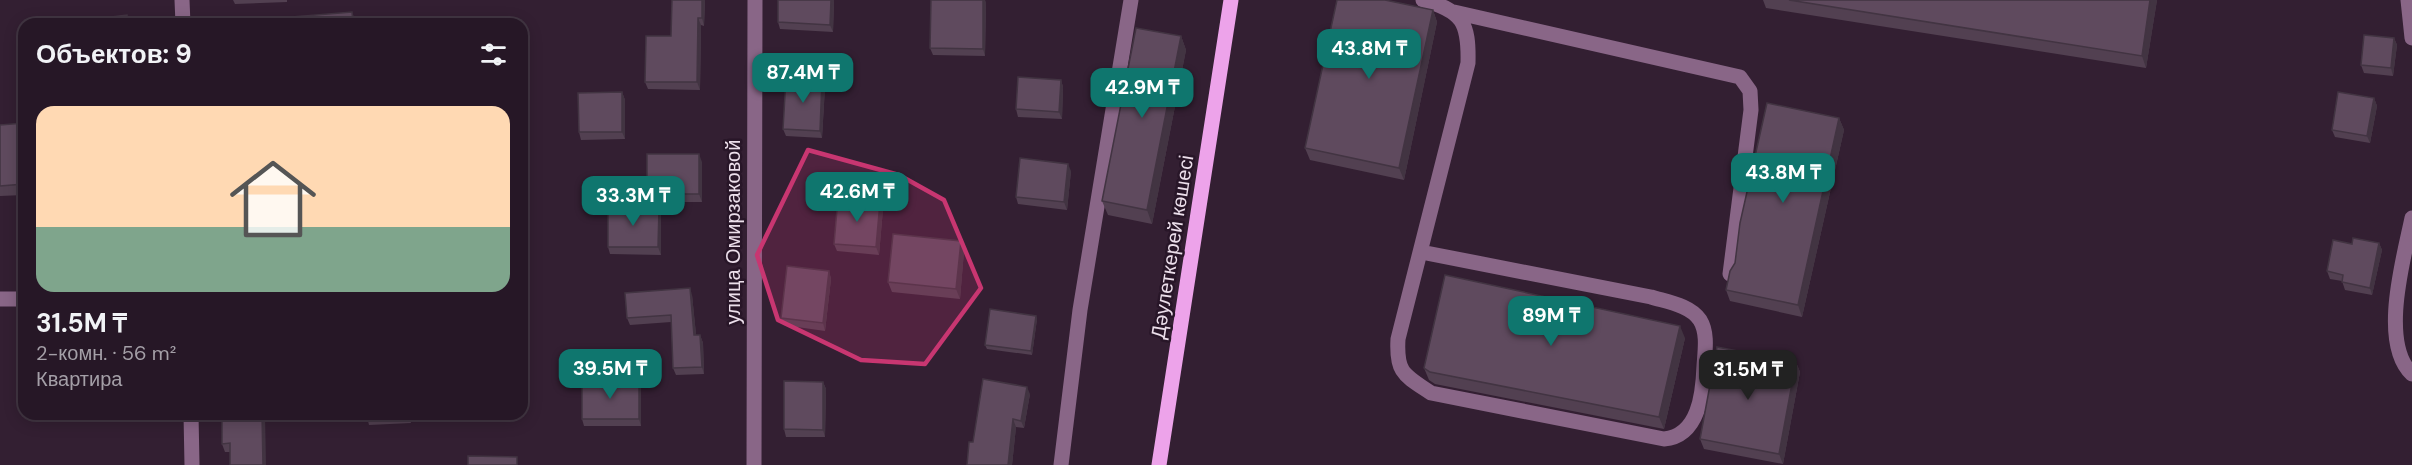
<!DOCTYPE html>
<html lang="ru">
<meta charset="utf-8">
<style>
:root{--surface:#261726;--page:#2e202e;--text:#f1f3f6;--muted:#a49fa7;--line:#423643;--accent:#0f766e}
body{margin:0;font-family:"DM Sans",sans-serif;background:var(--page);color:var(--text);height:100vh;display:flex;flex-direction:column;font-size:22px;white-space:nowrap}
*{box-sizing:border-box;margin:0}
p{font-size:20px;color:var(--muted)}
.icon{flex:none;width:33px;height:33px;fill:none;stroke:currentColor;stroke-width:2;stroke-linecap:round;stroke-linejoin:round}
.map{position:relative;flex:1;overflow:hidden}
.details{position:absolute;left:18px;top:18px;width:510px;height:402px;display:flex;flex-direction:column;background:var(--surface);border-radius:18px;box-shadow:0 3px 15px #0003,0 0 0 2px var(--line)}
.details>*{flex:none}
.price{position:absolute;translate:-50% -51px;padding:0 14px;border-radius:12px;background:var(--accent);color:#fff;font-size:20px;line-height:39px;filter:drop-shadow(0 2px 3px #0008)}
.price::after{content:'';position:absolute;left:50%;top:36px;width:18px;height:14px;margin-left:-9px;background:inherit;clip-path:polygon(0 0,100% 0,50% 100%)}
.price.current{background:#222;color:#fff}
ul{padding:0;list-style:none}
li{display:grid;align-content:center;gap:12px;height:318px;padding:0 18px}
li span{display:grid;place-items:center;height:186px;border-radius:18px;color:#555}
li>.icon{margin-inline-start:auto}
span .icon{width:108px;height:108px;fill:#fffc;stroke-width:1}
li b{font-size:26px}
h2{display:flex;justify-content:space-between;align-items:center;height:72px;padding:0 18px;font-size:26px}
.map>svg:first-child{display:block}
</style>
<div class="map">
<svg width="2412" height="465" viewBox="0 0 2412 465">
<rect width="100%" height="100%" fill="#331f32"/>
<g fill="none" stroke-linecap="round" stroke-linejoin="round">
<path stroke="#896687" stroke-width="15" d="M182 0 183 24
M2408 0 2412 38
M1454 12 1740 77 1750 91 1751 110 1730 274
M2412 218C2404 257 2379 343 2412 374
M1421 252 1651 297C1667 302 1690 305 1700 320 1708 333 1705 351 1704 366 1703 393 1699 436 1664 439L1431 393C1404 375 1396 373 1398 339L1468 63C1469 23 1463 11 1423 0
M0 299H24
M191 414 192 465
M754 465 755 0
M1061 465 1080 310 1131 0"/>
<path stroke="#eda3ea" stroke-width="15" d="M1159 465 1231 0"/>
</g>
<path fill="#524051" d="M233 0H287V2L235 4Z
M705 0 704 26 701 25 700 90 648 89 645 82 671 36Z
M834 0 833 32 780 29 778 22Z
M1763 0H2157L2146 68 1766 8Z
M986 2 985 56 933 55 930 48Z
M1433 10 1437 22 1404 180 1310 160 1305 148Z
M1181 36 1186 50 1152 224 1108 215 1102 201Z
M2394 38 2397 45 2393 76 2364 73 2361 65Z
M822 79 825 87 822 138 786 136 783 129Z
M1061 80 1063 87 1062 119 1018 117 1016 109Z
M622 92 625 100V139L581 140 579 132Z
M2374 98 2377 106 2370 143 2335 137 2332 130Z
M1839 118 1844 130 1802 317 1730 301 1726 290 1735 263Z
M24 123V195L0 196V125Z
M702 162V202H650L647 194Z
M1071 171 1067 210 1018 204 1016 197Z
M659 208 661 215V255L610 254 608 247Z
M883 209 879 255 837 251 834 244Z
M2379 243 2382 250 2372 295 2345 290 2342 281 2330 279 2327 271 2352 244Z
M964 251 960 299 892 292 888 282Z
M829 271 831 279 825 331 783 325 781 318Z
M692 295 696 335H700L703 343 704 374 676 375 673 368 671 322 630 325 627 318Z
M1036 316 1037 319 1032 355 987 349 985 345Z
M1685 338 1664 429 1435 384 1429 380 1424 368Z
M1796 362 1800 372 1783 464 1704 449 1700 439Z
M639 381 641 389V426H584L582 419Z
M823 382 826 389 825 437H786L784 429Z
M1030 394 1024 428 1016 427 1012 465H967L973 442Z
M265 414 230 452H225L222 444Z
M410 414 411 423 369 425 367 417Z"/>
<path fill="#423442" d="M702 0H705L704 26 702 18Z
M831 0H834L833 32 830 25Z
M983 0H985L986 2 985 56 983 49Z
M2150 0H2157L2146 68 2142 56Z
M1433 10 1437 22 1404 180 1399 168Z
M352 12 355 19V24H353Z
M698 18 701 25 700 90 697 82Z
M1181 36 1186 50 1152 224 1147 210Z
M2394 38 2397 45 2393 76 2391 68Z
M822 79 825 87 822 138 820 131Z
M1061 80 1063 87 1062 119 1059 112Z
M622 92 625 100V139L622 132Z
M2374 98 2377 106 2370 143 2367 136Z
M1839 118 1844 130 1802 317 1798 305Z
M699 154 702 162V202L699 194Z
M1068 164 1071 171 1067 210 1064 202Z
M880 202 883 209 879 255 876 247Z
M659 208 661 215V255L658 247Z
M961 241 964 251 960 299 956 289Z
M2379 243 2382 250 2372 295 2370 288Z
M829 271 831 279 825 331 823 323Z
M690 288 692 295 697 343 694 335Z
M1036 316 1037 319 1032 355 1031 351Z
M1680 326 1685 338 1664 429 1659 417Z
M700 335 703 343 704 374 702 367Z
M1796 362 1800 372 1783 464 1779 454Z
M639 381 641 389V426L639 419Z
M823 382 826 389 825 437 823 430Z
M1027 387 1030 394 1024 428 1021 421Z
M262 414H265L266 465H263Z
M408 414H410L411 423 408 416Z
M1013 419 1016 427 1012 465H1008Z"/>
<path fill="#5f4a5e" stroke="#423442" stroke-width="1.5" d="M672 0H702V18H698L697 82H645L646 36H671Z
M778 0H831L830 25 778 22Z
M931 0H983V49L930 48Z
M1337 0H1385L1433 10 1399 168 1305 148Z
M1789 0H2150L2142 56Z
M352 12 353 24H281L280 18Z
M127 15 128 24H70L69 22Z
M1136 28 1181 36 1147 210 1102 201Z
M2364 35 2394 38 2391 68 2361 65Z
M1018 77 1061 80 1059 112 1016 109Z
M786 78 822 79 820 131 783 129Z
M622 92V132H579L578 93Z
M2338 92 2374 98 2367 136 2332 130Z
M1767 103 1839 118 1798 305 1726 290 1730 271 1735 263 1740 223Z
M24 123V184L0 186V125Z
M647 154H699V194H647Z
M1020 158 1068 164 1064 202 1016 197Z
M838 198 880 202 876 247 834 244Z
M608 207 659 208 658 247H608Z
M893 234 961 241 956 289 888 282Z
M2353 238 2379 243 2370 288 2342 282 2343 275 2327 271 2333 240 2352 244Z
M787 266 829 271 823 323 781 318Z
M1445 275 1680 326 1659 417 1430 372 1424 368Z
M690 288 694 335H700L702 367 673 368 671 315 627 318 625 293Z
M990 309 1036 316 1031 351 985 345Z
M1717 347 1796 362 1779 454 1700 439Z
M983 379 1027 387 1021 421 1013 419 1008 465H967L969 442H973Z
M582 381H639V419H582Z
M784 381 823 382V430L784 429Z
M222 414H262L263 465H230V443L222 444Z
M367 414H408V416L367 417Z
M468 456 517 457V465H468Z"/>
<path fill="#c83671" fill-opacity="0.2" stroke="#c83671" stroke-width="4.5" stroke-linejoin="round" d="M808 150 899 175 944 200 981 288 925 364 861 360 778 320 757 255Z"/>
<g text-anchor="middle" dominant-baseline="central" stroke-width="5" stroke-linejoin="round" paint-order="stroke">
<g font-size="20" fill="#ecdfeb" stroke="#281628">
<text transform="translate(733 232) rotate(-90)">улица Омирзаковой</text>
<text transform="translate(1172 247) rotate(-81)">Дәулеткерей көшесі</text>
</g>
</g>
</svg>
<b class="price" style="left:1369px;top:80px">43.8M ₸</b>
<b class="price" style="left:803px;top:104px">87.4M ₸</b>
<b class="price" style="left:1142px;top:119px">42.9M ₸</b>
<b class="price" style="left:1783px;top:204px">43.8M ₸</b>
<b class="price" style="left:857px;top:223px">42.6M ₸</b>
<b class="price" style="left:633px;top:227px">33.3M ₸</b>
<b class="price" style="left:1551px;top:347px">89M ₸</b>
<b class="price" style="left:610px;top:400px">39.5M ₸</b>
<b class="price current" style="left:1748px;top:401px">31.5M ₸</b>
<section class="details">
<h2>Объектов: 9<svg class="icon" aria-label="filters" viewBox="0 0 24 24"><path d="M4 7h16M4 17h16"/><circle cx="9" cy="7" r="2"/><circle cx="15" cy="17" r="2"/></svg></h2>
<ul>
<li><span style="background:linear-gradient(#ffd9b3 65%,#7fa58c 0)"><svg class="icon" aria-label="home" viewBox="0 0 24 24"><path d="M3 11l9-7 9 7M6 9v11h12V9"/></svg></span><div><b>31.5M ₸</b><p>2-комн. · 56 m²</p><p>Квартира</p></div></li>
</ul>
</section>
</div>
